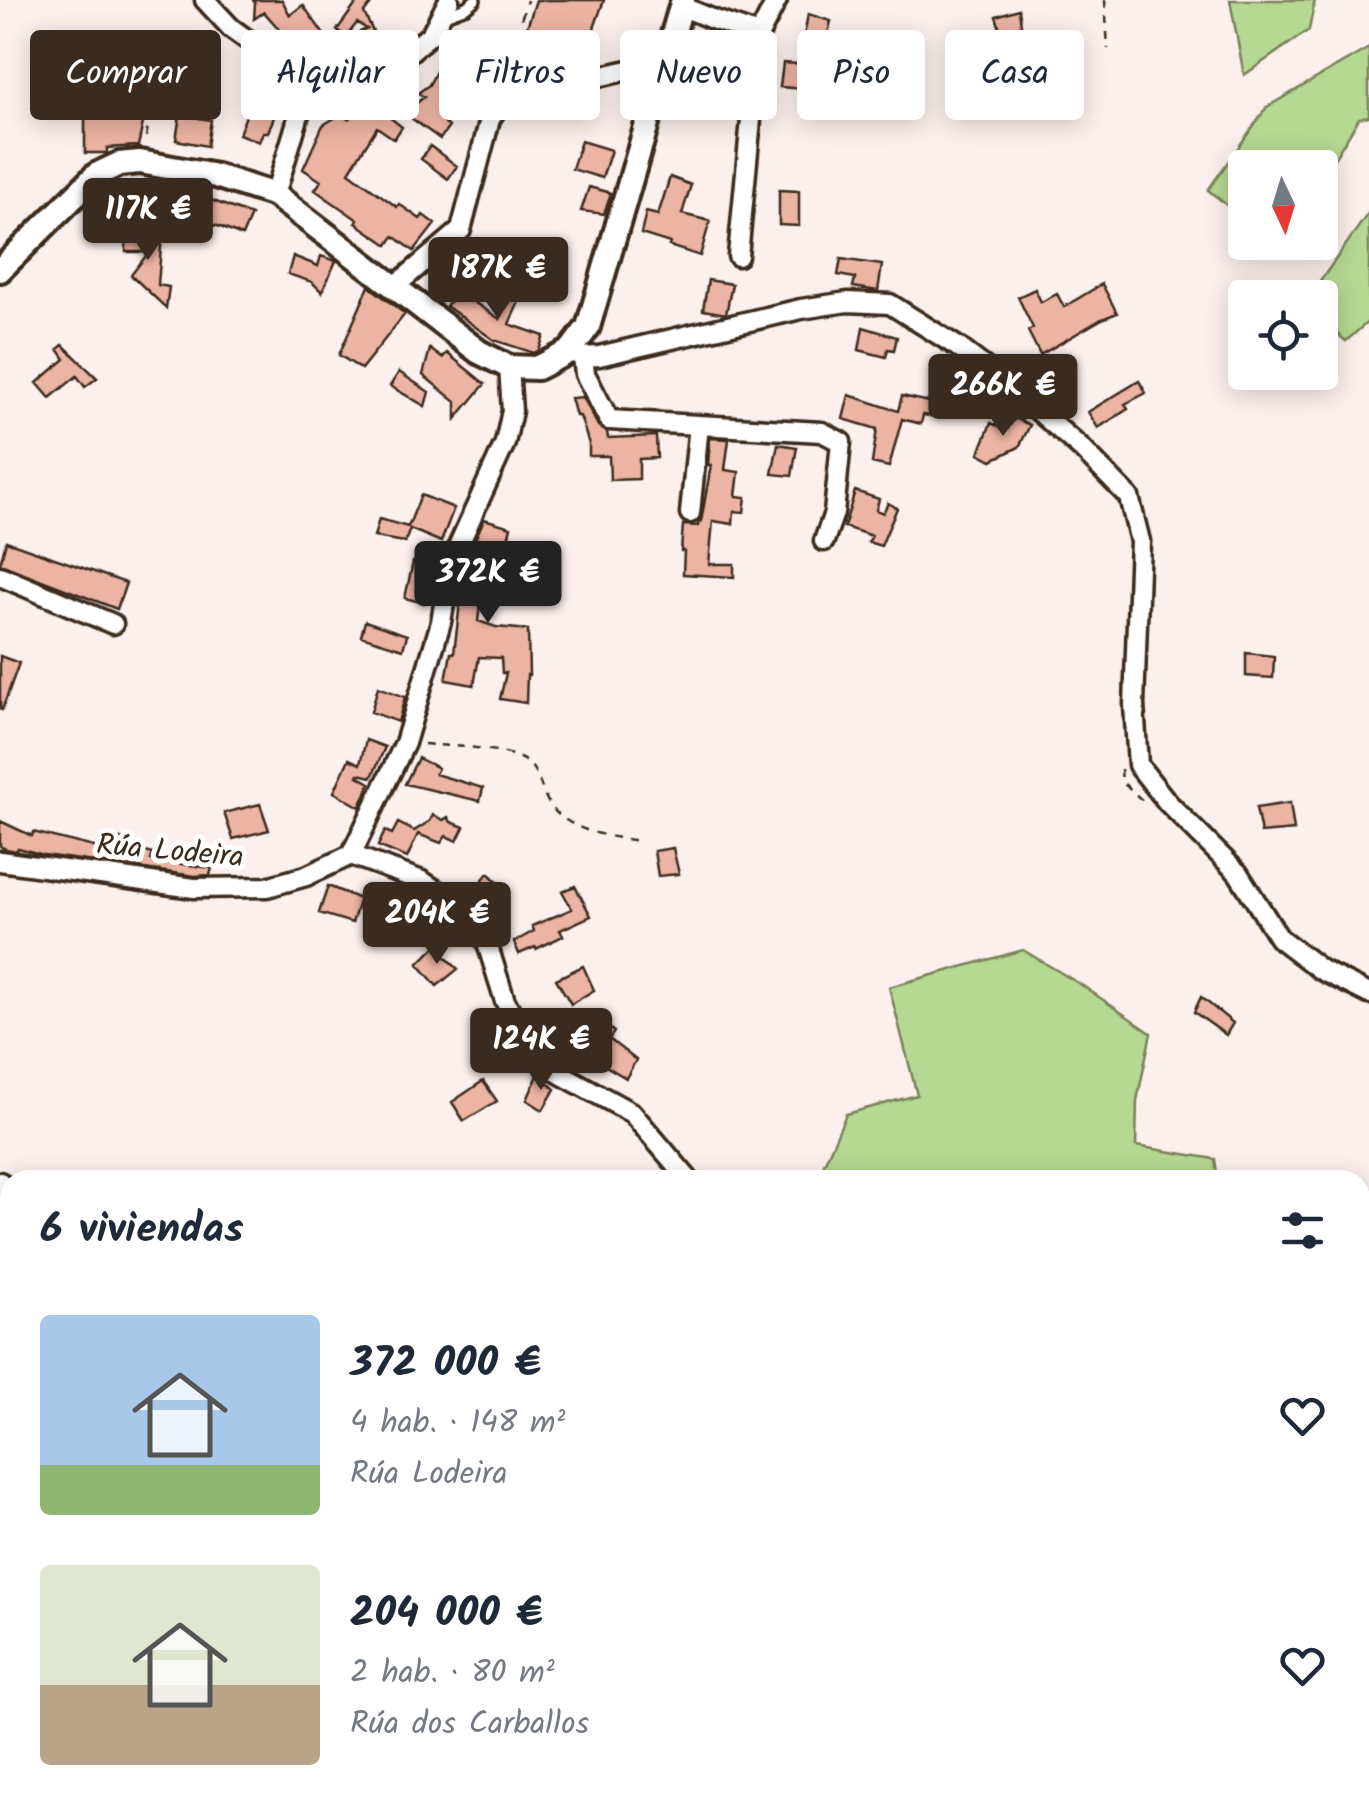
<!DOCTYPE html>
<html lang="es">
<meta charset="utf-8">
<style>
:root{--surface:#fff;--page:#f6f6f7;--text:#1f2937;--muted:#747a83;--accent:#3b2a1e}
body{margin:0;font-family:Kalam,sans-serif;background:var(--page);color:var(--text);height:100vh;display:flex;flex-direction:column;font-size:38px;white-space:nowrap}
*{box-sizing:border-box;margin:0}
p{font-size:32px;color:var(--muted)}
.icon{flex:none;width:55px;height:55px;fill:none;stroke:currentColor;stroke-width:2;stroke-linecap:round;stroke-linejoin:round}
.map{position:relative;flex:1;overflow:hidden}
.panel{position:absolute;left:0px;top:1170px;width:1370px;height:642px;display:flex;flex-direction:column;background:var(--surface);border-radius:30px 30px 0 0;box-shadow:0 5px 25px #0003}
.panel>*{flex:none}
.hud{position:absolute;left:30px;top:30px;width:1310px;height:90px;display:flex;gap:20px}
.needle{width:65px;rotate:176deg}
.controls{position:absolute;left:1228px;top:150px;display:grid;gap:20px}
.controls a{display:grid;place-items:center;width:110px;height:110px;border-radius:10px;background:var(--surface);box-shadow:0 5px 25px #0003;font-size:50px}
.price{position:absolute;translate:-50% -85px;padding:0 22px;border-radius:10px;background:var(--accent);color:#fff;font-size:32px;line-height:65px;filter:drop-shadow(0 2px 5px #0008)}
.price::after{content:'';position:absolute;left:50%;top:60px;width:30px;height:22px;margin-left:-15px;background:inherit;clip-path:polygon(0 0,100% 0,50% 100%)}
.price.active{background:#222;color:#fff}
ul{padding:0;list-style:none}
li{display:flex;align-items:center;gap:30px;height:250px;padding:0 40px}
li span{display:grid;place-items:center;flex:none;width:280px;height:200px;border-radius:10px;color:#555}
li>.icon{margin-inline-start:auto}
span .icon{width:120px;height:120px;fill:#fffc;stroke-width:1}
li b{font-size:42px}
h2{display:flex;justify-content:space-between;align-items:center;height:120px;padding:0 40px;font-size:42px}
.tag{padding:0 35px;border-radius:10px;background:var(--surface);box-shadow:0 5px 25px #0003;font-size:35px;line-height:90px}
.tag.active{background:var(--accent);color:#fff}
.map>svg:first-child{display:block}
</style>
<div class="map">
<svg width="1369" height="1812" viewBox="0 0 1369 1812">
<rect width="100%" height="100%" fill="#fbf0ed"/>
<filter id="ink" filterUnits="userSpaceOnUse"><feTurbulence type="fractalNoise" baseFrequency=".01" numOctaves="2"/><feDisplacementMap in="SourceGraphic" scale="20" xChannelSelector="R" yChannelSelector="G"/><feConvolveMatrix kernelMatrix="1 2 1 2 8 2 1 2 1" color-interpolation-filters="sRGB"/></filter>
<g filter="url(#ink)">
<path fill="#f6ded7" d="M10 1734V1802L84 1803 80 1812H0V1737Z"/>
<path fill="#b5d892" stroke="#788158" stroke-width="2.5" d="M1230 0H1315L1309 30 1244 75Z
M1369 48V116L1359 118 1334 159 1318 167 1245 168V206L1235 212 1208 190 1267 107Z
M1369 212V321L1346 341 1320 320V298L1309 297Z
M1023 950 1083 986 1151 1033 1137 1101 1136 1146 1215 1159 1218 1180H817L846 1114 917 1095 889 987Z"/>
<path fill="#ecb4a4" stroke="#3b2a1e" stroke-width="2.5" d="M253 0H282L290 15 303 5 325 36 311 49 303 39 294 46 264 12 254 19 255 3Z
M359 0H374L364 13 384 54 344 68 333 44 367 29 357 23 346 37 337 30Z
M536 0H604L580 68 556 74 516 60Z
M1019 9 1022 33 1003 39 996 16Z
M808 14 831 21 824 51 819 50 817 80 805 79 804 89 780 87 783 63 799 64Z
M448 33 480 56 465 75 474 82 445 124 449 127 440 139 404 113 424 97 418 93 429 85 447 50 440 45Z
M187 39 207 67 189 80 169 50Z
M97 52 102 65 61 70 60 58Z
M135 54 141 64 142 94 149 96 138 146 107 148V153H85V99L122 98 120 60Z
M712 72 730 76 726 106 706 104Z
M256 89 282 97 268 132H263L259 142 239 134Z
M373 104 402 127 394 139 377 127 349 172 397 207 399 204 420 219 423 215 435 224 414 251 394 236 388 245 356 223 358 220 315 190 321 181 303 169 323 125 341 114 348 119Z
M180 115 211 120 207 146 176 140Z
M581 141 611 150 602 178 572 169Z
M430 146 457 166 448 179 421 159Z
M670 177 691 185 682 214 710 221 700 256 669 246 670 243 641 234 646 212 658 215Z
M589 187 611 193 604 214 581 211Z
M779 190 799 191V226L779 225Z
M185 195 211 200 251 215 242 236 218 226 181 219Z
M151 229 150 250 162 235 158 285 169 287 166 308 131 275 149 252H126V230Z
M293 256 318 266 321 256 336 261 322 292 312 282 288 274Z
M841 259 882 265 878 291 853 287 855 278 838 275Z
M708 280 732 284 726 314 703 310Z
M1102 284 1117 313 1102 319 1040 355 1028 331 1033 328 1018 297 1035 289 1041 302 1057 294 1064 307Z
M369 286 405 314 361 369 339 355Z
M508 287 522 295 509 324 544 336 539 350 534 353 494 340 446 306 458 292 500 319Z
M863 327 897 337 894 350 888 349 886 357 859 350Z
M63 345 97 378 85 387 77 376 50 398 37 383 65 359 58 349Z
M430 349 442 358 447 353 485 384 456 419V402L423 375Z
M399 372 429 392 425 406 390 386Z
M1139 381 1146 393 1125 404 1128 409 1098 428 1088 412Z
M849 395 898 411 902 396 934 403 930 416 923 415 921 424 902 419 889 467 872 463 877 429 843 419Z
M583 397 598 426 607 432 608 438 656 436 657 458 639 459V479L610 480 609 456H589V444L580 416H576L571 398Z
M1015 418 1030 425 1019 447 992 460 979 453 991 423 1007 430Z
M710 438 729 439 725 470 739 472 736 496 746 497 744 512 734 511 733 524 713 521 709 564H734V577L683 574 684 551H681L683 525 698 526V522H701L711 465H708Z
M778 444 797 447 792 476 772 474Z
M855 491 879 499 876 510 883 513 888 503 897 508 881 546 868 542 872 536 844 527Z
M421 495 454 508 441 542 410 529 405 542 374 537 379 519 408 527Z
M484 519 511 527 506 548 487 545 485 583H483L478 621 496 627 528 630 529 675H527L526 703 500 699 506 673H502L501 658 479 657 474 685 446 680 451 653H454L460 603 466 604 468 556Z
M6 541 126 583 117 609 0 564Z
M413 562 432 567 424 603 405 598Z
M365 621 407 635 403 649 361 636Z
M1246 653 1274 656 1273 678 1246 676Z
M0 656 19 663 2 710 0 709Z
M378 687 405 697 398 722 371 712Z
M366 740 385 747 372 777 359 774 358 776 370 783 360 807 334 792 349 759 360 764Z
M418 758 438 768 435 774 483 788 480 801 405 784Z
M1290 803 1294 830 1261 833 1256 808Z
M260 804 269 830 233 839 224 813Z
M433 815 443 820 448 817 451 822 464 827 457 841 446 836 441 843 418 834 407 858 378 846 385 831 392 834 398 823 414 831 430 821Z
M0 821 32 836 33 832 114 852 116 838 128 841V847L153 854 151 860 212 868 210 875 195 876 44 855 18 848 16 851 6 849 0 846Z
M673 848 679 874 658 876 654 851Z
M488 873 505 889 487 912 471 894Z
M328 886 360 899 352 923 319 913Z
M575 886 591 916 560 930 563 936 536 949 535 947 519 954 514 942 534 931 532 926 572 909 562 891Z
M419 894 444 914 426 937 404 920Z
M435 947 458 969 437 986 418 964Z
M583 966 594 990 571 1004 556 979Z
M1201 997 1233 1023 1226 1035 1194 1012Z
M593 1016 614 1032 609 1039 636 1060 626 1078 574 1047Z
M538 1075 555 1089 543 1110 527 1100Z
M483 1081 497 1101 464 1121 452 1102Z"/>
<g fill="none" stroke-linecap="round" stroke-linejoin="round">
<defs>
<path id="lane" d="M442 16 466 7 475 0"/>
<path id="street" d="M205 0 231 28 313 87
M681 6 712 19 759 35
M313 87H348L378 79 431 34 449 0
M275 195 301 108 313 87
M738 256 759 35 777 0
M394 287 461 230 490 119 504 98 664 62
M570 351 583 357 599 356 801 309 847 302 890 304 958 347 1012 388 1083 450 1129 497 1140 541 1134 705 1138 765 1168 803 1238 873 1279 938 1321 970 1369 994
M583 357 585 374 609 420 822 432 841 442 834 513 824 541
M690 513 699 425
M0 576 113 624
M351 855 422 881 464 908 486 940 505 1001 526 1039 559 1073 632 1113 689 1180
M0 861 194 888 267 887 306 876 351 855 405 743 441 622 451 562 505 443 512 411 509 367
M0 1182 10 1255
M0 1412 10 1373
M0 1439 10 1453
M473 1802 497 1812"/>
<path id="secondary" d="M0 270 96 175 119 164 140 162 216 176 275 195 479 352 509 367 537 368 570 351 588 327 683 0"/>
</defs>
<use href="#lane" stroke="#3b2a1e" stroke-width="16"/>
<use href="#street" stroke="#3b2a1e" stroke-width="25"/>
<use href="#secondary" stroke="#3b2a1e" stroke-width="30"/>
<path stroke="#3b2a1e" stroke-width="2.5" stroke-dasharray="8 8" stroke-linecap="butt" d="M1105 0 1108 49
M93 41 102 47 125 48 142 56 150 78 154 100 145 141
M507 81 511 53 527 0
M424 744C453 747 500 746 525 761 540 770 541 795 552 808 572 832 611 837 639 841
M1121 769 1122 782 1144 802
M1362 1537 1369 1515
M0 1571 10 1575
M106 1812 108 1802"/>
<use href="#lane" stroke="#fff" stroke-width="9"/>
<use href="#street" stroke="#fff" stroke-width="18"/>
<use href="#secondary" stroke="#fff" stroke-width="22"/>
</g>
</g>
<g text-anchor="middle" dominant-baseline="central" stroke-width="10" stroke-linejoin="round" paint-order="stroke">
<g font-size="30" fill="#3b2a1e" stroke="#fff">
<text transform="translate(170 852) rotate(5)">Rúa Lodeira</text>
</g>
</g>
</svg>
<div class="controls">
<a><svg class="needle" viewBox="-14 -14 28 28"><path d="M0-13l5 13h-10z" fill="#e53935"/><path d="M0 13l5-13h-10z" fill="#747a83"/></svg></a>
<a><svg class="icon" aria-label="locate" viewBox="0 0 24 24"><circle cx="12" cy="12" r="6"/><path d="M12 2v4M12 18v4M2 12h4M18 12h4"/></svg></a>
</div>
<b class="price" style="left:148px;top:263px">117K €</b>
<b class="price" style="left:498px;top:322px">187K €</b>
<b class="price" style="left:1003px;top:439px">266K €</b>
<b class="price active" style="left:488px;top:626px">372K €</b>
<b class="price" style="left:437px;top:967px">204K €</b>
<b class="price" style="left:541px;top:1093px">124K €</b>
<div class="hud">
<a class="tag active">Comprar</a>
<a class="tag">Alquilar</a>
<a class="tag">Filtros</a>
<a class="tag">Nuevo</a>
<a class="tag">Piso</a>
<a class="tag">Casa</a>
</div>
<section class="panel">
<h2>6 viviendas<svg class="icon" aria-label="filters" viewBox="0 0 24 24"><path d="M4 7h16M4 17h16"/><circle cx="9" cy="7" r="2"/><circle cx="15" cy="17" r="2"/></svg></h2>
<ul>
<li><span style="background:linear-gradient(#a9c7e8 75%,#8fb573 0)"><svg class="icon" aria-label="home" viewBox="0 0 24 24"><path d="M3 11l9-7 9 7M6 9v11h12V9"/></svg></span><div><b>372 000 €</b><p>4 hab. · 148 m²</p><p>Rúa Lodeira</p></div><svg class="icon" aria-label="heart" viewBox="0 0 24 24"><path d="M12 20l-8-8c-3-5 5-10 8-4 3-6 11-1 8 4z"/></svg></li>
<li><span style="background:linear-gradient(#dfe7d0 60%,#b9a48a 0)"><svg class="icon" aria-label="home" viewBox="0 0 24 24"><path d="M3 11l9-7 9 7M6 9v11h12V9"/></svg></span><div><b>204 000 €</b><p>2 hab. · 80 m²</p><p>Rúa dos Carballos</p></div><svg class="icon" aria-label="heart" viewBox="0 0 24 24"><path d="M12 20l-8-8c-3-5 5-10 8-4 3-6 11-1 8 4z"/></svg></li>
</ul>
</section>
</div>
